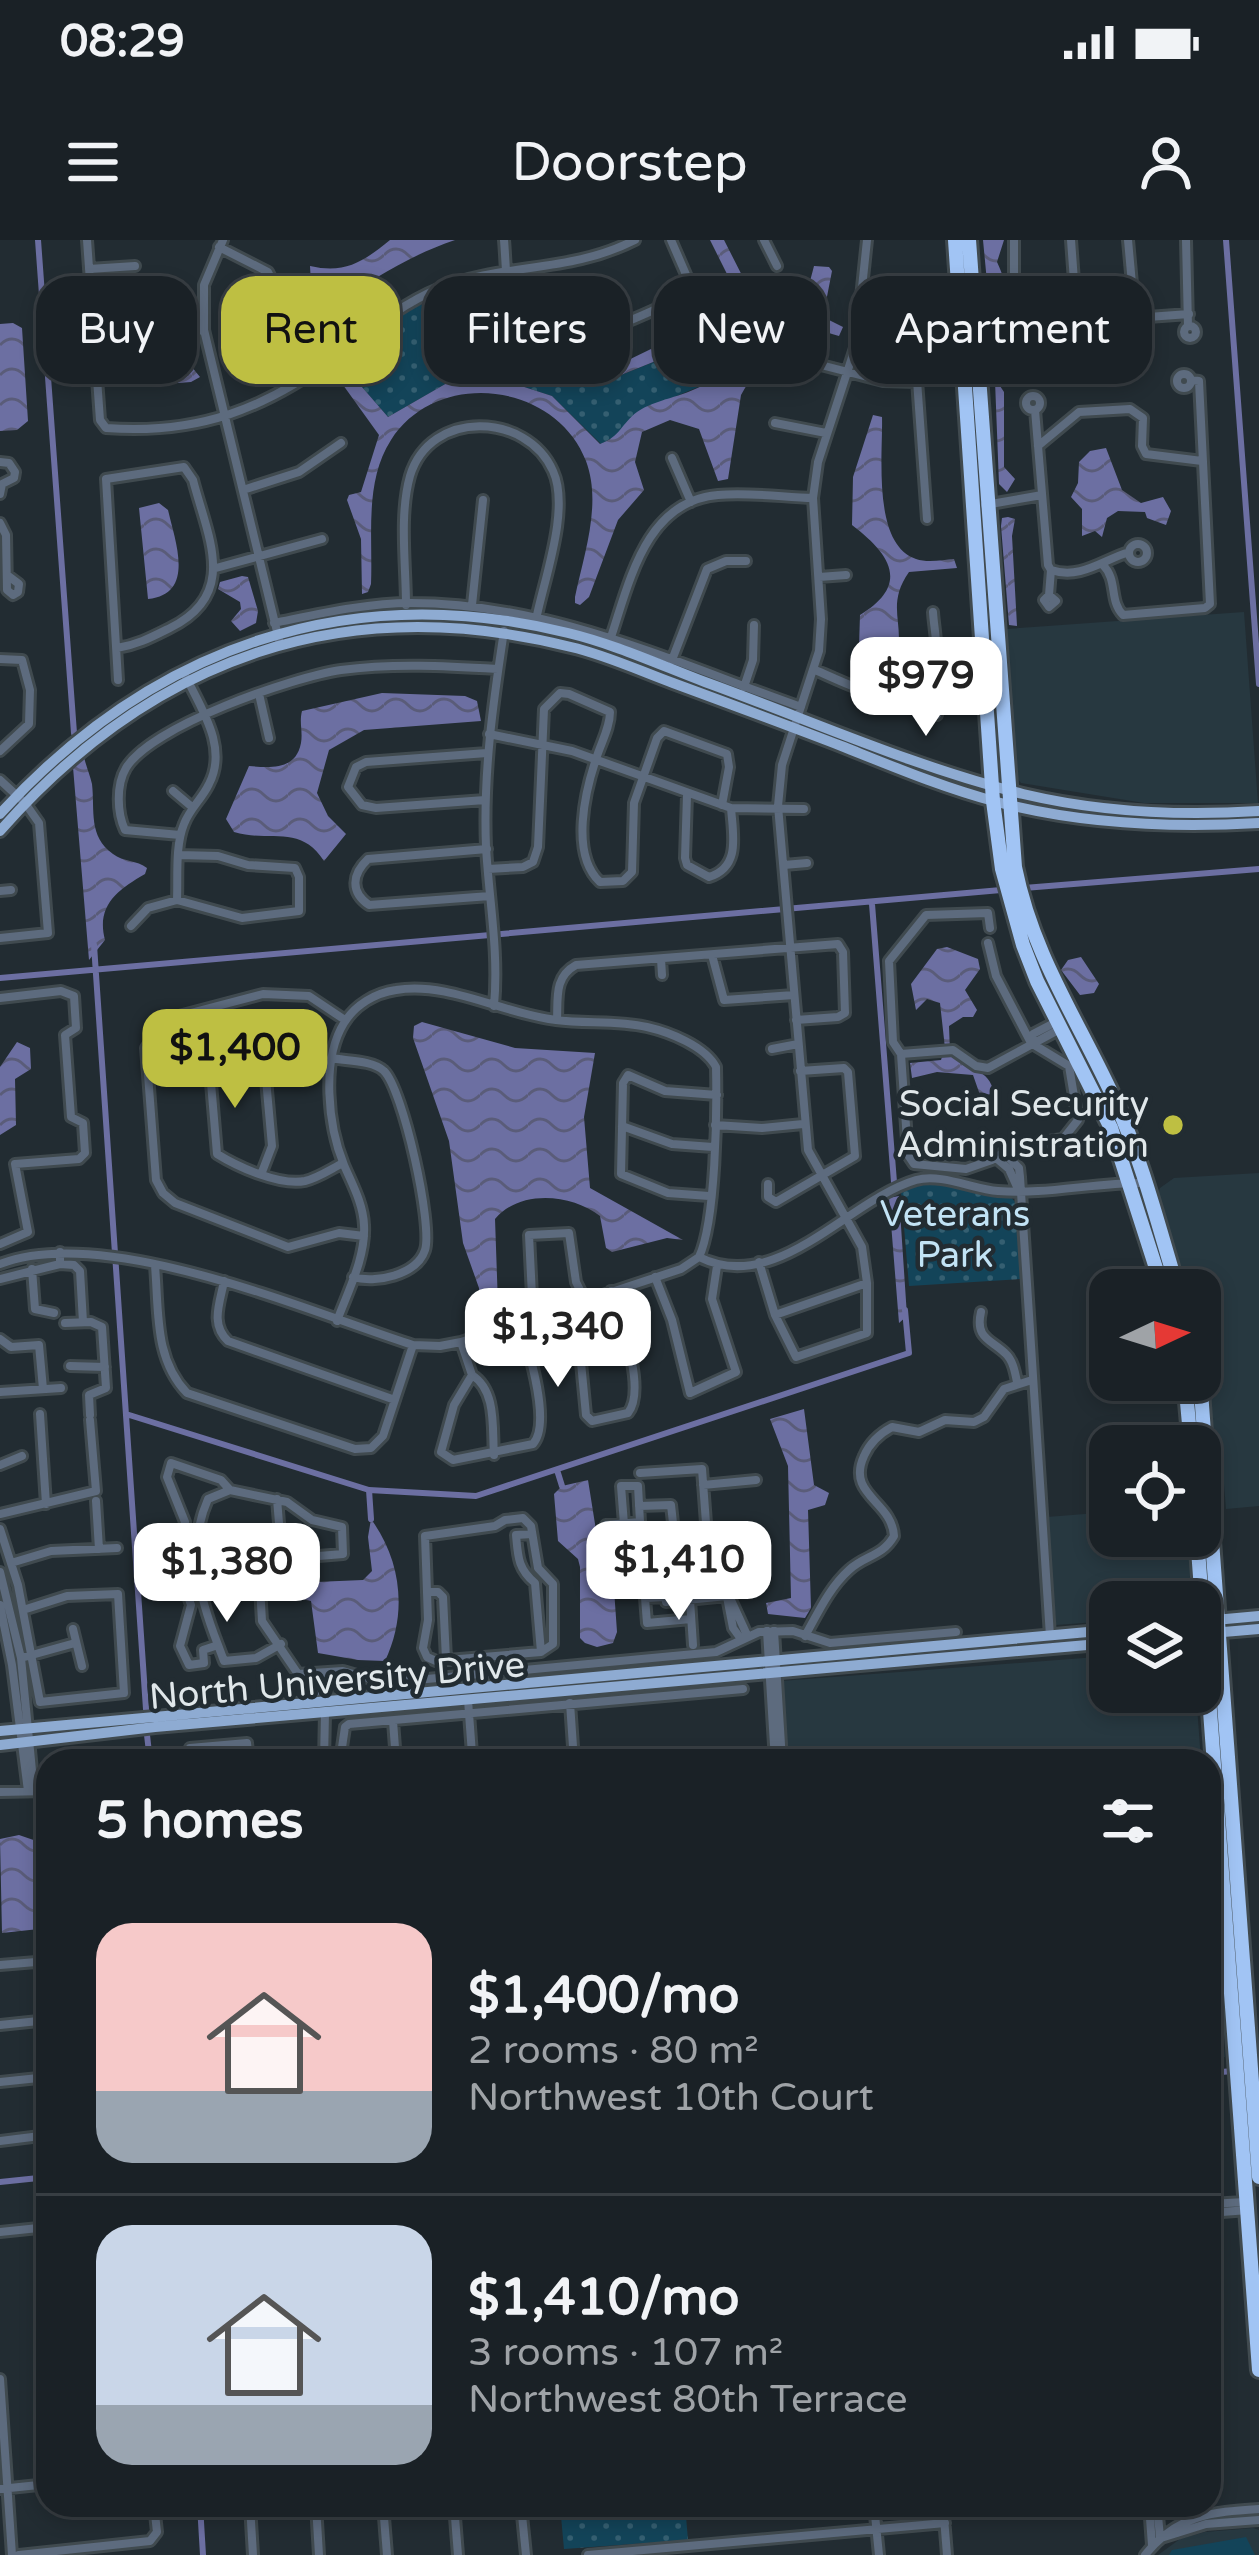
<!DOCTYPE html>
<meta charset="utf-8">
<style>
:root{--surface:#1a2126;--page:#23292e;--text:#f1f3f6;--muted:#9fa3a7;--line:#383e43;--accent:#bebf42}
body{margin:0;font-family:"Varela Round",sans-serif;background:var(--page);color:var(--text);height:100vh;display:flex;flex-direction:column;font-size:45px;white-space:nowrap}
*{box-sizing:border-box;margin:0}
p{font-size:39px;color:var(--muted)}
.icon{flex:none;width:66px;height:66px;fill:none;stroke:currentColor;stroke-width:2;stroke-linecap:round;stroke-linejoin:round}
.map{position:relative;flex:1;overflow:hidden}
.details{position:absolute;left:36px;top:1509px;width:1185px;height:768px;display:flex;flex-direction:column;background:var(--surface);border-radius:36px;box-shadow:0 6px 18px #0003,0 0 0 3px var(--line)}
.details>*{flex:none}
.guide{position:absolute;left:36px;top:36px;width:1188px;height:108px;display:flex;gap:24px}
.needle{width:78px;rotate:86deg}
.fabs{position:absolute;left:1089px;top:1029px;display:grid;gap:24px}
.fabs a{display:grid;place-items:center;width:132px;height:132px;border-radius:24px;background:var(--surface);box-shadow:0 6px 18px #0003,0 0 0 3px var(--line);font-size:60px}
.price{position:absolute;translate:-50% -102px;padding:0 27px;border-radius:24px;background:#fff;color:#222;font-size:39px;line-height:78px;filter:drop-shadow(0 3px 6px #0008)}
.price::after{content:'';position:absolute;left:50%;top:72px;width:36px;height:27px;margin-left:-18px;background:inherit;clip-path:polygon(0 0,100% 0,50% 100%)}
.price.selected{background:var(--accent);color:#111}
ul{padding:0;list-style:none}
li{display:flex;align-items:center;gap:36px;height:300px;padding:0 60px}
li+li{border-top:3px solid var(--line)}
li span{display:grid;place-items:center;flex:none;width:336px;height:240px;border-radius:36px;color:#555}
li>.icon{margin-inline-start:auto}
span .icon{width:144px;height:144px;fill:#fffc;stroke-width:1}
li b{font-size:51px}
h2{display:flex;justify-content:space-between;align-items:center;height:144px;padding:0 60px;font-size:51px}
.tag{padding:0 42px;border-radius:36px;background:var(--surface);box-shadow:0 6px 18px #0003,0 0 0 3px var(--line);font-size:42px;line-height:108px}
.tag.selected{background:var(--accent);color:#111}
.status{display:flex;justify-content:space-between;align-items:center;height:84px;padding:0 60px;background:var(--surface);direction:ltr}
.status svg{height:33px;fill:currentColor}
header{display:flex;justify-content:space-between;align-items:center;height:156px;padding:0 60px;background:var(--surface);font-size:54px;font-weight:600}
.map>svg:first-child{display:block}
</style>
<div class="status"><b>08:29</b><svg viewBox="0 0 49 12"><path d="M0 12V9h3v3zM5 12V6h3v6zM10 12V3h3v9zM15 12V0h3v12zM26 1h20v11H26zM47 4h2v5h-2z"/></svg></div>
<header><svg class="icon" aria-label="menu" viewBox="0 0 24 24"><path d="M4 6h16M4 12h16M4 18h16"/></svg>Doorstep<svg class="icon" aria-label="person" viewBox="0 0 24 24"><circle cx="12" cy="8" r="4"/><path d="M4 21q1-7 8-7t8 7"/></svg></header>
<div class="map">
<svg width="1259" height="2315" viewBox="0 0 1259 2315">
<defs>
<pattern id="park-dots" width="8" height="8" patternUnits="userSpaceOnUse" patternTransform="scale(3)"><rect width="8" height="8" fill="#134459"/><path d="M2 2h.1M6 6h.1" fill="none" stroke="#355f71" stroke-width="1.8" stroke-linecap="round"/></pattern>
<pattern id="water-waves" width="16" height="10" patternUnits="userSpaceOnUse" patternTransform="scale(3)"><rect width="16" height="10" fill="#6c6fa2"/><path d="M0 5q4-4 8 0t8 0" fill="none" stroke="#5a5c79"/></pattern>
</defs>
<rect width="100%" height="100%" fill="#222c32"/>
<path fill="#273840" d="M1244 372 1258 563H1144L1021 543 1017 538 1007 389Z
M1259 933V1266L1226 1269 1221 1208 1215 1207 1208 1128 1200 1097V1050H1187L1158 954 1160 948 1174 938Z
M1110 1272V1296H1188L1193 1362H1110V1381L1056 1385 1047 1277Z
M1110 1416V1452H1196L1201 1521H787L781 1441Z
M1209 1619 1225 1817 1209 1819Z
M1253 2288 1259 2290V2315H1158L1180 2299 1205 2292Z"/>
<path fill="#134459" d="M1246 2297 1255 2315H1169L1172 2310Z"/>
<path fill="url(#park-dots)" d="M471 45 481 92 494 113 512 128 532 131 560 146 606 141 694 106 707 118 703 145 636 173 621 193 601 204 552 156 503 140 454 139 388 177 342 124 343 119 410 69Z
M920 941 1009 955 1016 963 1020 1039 909 1046 901 951Z
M560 2265H685L688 2300 564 2309Z"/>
<path fill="url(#water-waves)" d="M390 0H455C377 26 313 84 245 128L232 133 228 130 227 126 247 113 242 78 248 75 262 90 295 83 312 61 310 26C345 34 363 22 390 0Z
M710 0H724L756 63 761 66C803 67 804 65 814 26L829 27 832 31 823 77 843 87 839 96C808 88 762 63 749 104 744 120 745 126 749 141L741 155 728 239 718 241 699 189 670 180 642 192 635 222 644 250 618 280 589 357 580 365 575 363V357C584 314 602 264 586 221 556 142 437 128 391 200 364 242 373 297 371 344L368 352 362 354 361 299 347 260 349 255 361 252 379 195 333 131 342 124 388 177 454 139 503 140 552 156 600 204C620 197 622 183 637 172 656 159 683 157 703 145L707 118 693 106 606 141 560 146 554 139 558 134 616 126 721 75 729 38Z
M983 0H1004L997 22C1015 62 998 46 997 84L1010 92 1016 129 998 143 1004 152V227L1015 239 1007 252 999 244 994 115Z
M13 83 22 88 28 181 17 190 0 191V84Z
M191 126 200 137 191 142 139 146 133 141 135 131Z
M873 175 882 177C883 216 872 304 916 319 927 323 943 320 954 319L957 328 909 332C885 366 906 385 896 417L886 419 859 407 860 375C911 344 890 314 852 285L853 237Z
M1106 208 1122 250 1141 263 1163 257 1171 271 1166 285 1147 278 1145 272 1118 271 1107 278 1102 297 1095 291 1082 296V269L1071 257 1078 243 1079 222 1090 211Z
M159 263 168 270C175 301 196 354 148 359L139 268Z
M1008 277 1015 279 1012 296 1017 386 1009 385 1001 286 1002 278Z
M242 336 248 337 258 371 256 383 240 391 231 381 241 369 240 362 218 349 220 342Z
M382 453 465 456 477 461 481 481 364 490 329 510 317 553 328 576 346 594 324 621C300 584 272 603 234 592L226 579 249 526C271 528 296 530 301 503 303 491 299 483 302 471Z
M84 517C86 526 90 535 92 544 95 571 88 596 113 614 123 622 137 620 147 628L145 634C117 650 96 666 105 700L89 720 73 527Z
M947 707 978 719 980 729 965 750 977 770 973 777H963L949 786 950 813C969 834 989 826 994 854L980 855 973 835 937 832 912 838 910 823 941 820 945 808 940 763 927 759 916 770 911 744 937 709Z
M1081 717 1099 744 1094 753 1080 755 1061 730 1068 720Z
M422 782 515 808 595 813 584 877 590 948 683 1000 667 998 612 1012 606 1008 600 976C572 954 520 949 495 979L498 1065 480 1070 479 1048 463 1003 449 901 413 798 414 786Z
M17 802 30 808 31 829 15 839 16 885 0 895V827Z
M899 956 907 1076 899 1083 889 958Z
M804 1169 814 1245 829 1253 825 1265 808 1270 811 1368 805 1378 768 1374 766 1363 791 1358 788 1226 770 1179Z
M588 1240 599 1309 604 1314 639 1311 652 1317 650 1324 628 1326 613 1335 617 1392 613 1403 597 1407 585 1403 580 1398V1327L578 1319 558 1301 554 1254 562 1246Z
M371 1279C401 1320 408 1373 385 1421L358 1420 318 1413 311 1361 290 1357 292 1343 363 1340 372 1331 368 1297Z
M19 1595 48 1605V1688L2 1693 0 1599Z"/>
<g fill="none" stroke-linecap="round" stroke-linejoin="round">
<path stroke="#6c6fa2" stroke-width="6" d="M38 0 74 493
M1226 0 1259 444
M1024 648 1259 629
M872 664 894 942
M94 705 146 1469
M0 738 1001 650
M126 1174 369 1250 476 1256 909 1113 905 1070
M557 1230 562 1246
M369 1250 371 1279
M147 1495 150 1521
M1209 1833 1233 1831
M0 1942 48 1937
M200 2265 203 2315"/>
<defs>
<path id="minor" d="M87 0 100 180 106 188C198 195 265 169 338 115 370 91 401 64 438 49 504 22 568 34 635 0
M223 0 204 45V90L280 404
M504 0C506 21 506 69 516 85 542 128 653 71 685 55L691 46 671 0
M764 0 777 26
M1014 0V68
M1071 0 1077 82
M1128 0 1135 77
M1186 0 1188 86
M219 7 268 32 277 50
M89 29 135 26
M910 43 927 279
M1003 76a8 8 0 1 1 16 0a8 8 0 1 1-16 0Z
M974 79 1003 76
M1017 82 1025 86 1189 74
M1184 92a6 6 0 1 1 12 0a6 6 0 1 1-12 0Z
M1114 96a7 7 0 1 1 14 0a7 7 0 1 1-14 0Z
M1047 103a6 6 0 1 1 12 0a6 6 0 1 1-12 0Z
M94 99 204 90
M786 116 883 141 916 142
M1177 141a7 7 0 1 1 14 0a7 7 0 1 1-14 0Z
M1026 163a7 7 0 1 1 14 0a7 7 0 1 1-14 0Z
M1035 170 1048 325 1051 330 1049 355
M775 183 826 193
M1038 206 1079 172 1130 169 1143 178 1142 206 1146 214 1202 221
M672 218 691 262
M0 222 9 223 15 232 14 238 2 244 0 254
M243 250 299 232 341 203
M985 265 1042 255
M0 283 6 295 7 350 13 355 18 352 19 344 7 335
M1129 313a9 9 0 1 1 18 0a9 9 0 1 1-18 0Z
M1103 325C1118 340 1109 361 1123 375L1205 368 1210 364 1199 141 1191 140
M216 328 322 299
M1051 330C1080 340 1103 320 1129 312
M819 337 846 335
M1049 355 1056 361 1049 367 1044 360Z
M406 365C406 325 399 275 410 236 430 169 527 172 553 231 570 268 545 337 537 375
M472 365 483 260
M274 383C319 374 366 363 411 363 550 363 673 422 801 467
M611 397C630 340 646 261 718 255 749 252 782 257 813 258
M117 408C137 405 152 397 170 388 239 354 208 298 193 240L184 227 106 239 118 440
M0 419 22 420 30 450 29 484 0 511
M672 420 707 329 726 321H746
M815 430C847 443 914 482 933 429 940 412 934 390 933 372
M744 447 753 420 754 385
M919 448 937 475
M259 454 269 498
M489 494 572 511 731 568 804 569
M0 540 25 563 39 583 48 693 0 698
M173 551 192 567
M687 555 685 618 687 625 709 637C741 627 733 595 731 568
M485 560 376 568 362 565 348 547 356 527 366 522 487 513
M180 595 125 590C117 573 116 545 126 528 151 486 293 437 341 430 393 423 446 426 498 429
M487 609 368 619C352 634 350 652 369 665L490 656
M784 625 807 623
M488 629 523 627 533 622 538 607 544 469 560 453 569 454 610 472C610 487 602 501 597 516 585 551 570 614 600 642L623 641 632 632 634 563 657 498 664 491 727 514 729 527 722 565
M0 651 11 650
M177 660C178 636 175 606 184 584 190 568 202 559 209 544 228 508 202 470 186 437
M131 686 148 668 177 660 242 678 299 671V637L295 628 248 625 218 616 179 615
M988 703 996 736 1031 803 1069 826 1078 880 1063 899 1013 906 992 920 966 929 914 924 908 915 901 814 893 802 889 721 926 675 988 673 990 688
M712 715 724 760 794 755
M661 719 662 735
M0 758 61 751 74 756 76 788 65 795 71 877 83 883 85 913 79 919 15 924 28 992 0 1004
M494 766C499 712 489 660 486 607 483 534 493 463 504 391
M345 780 309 756 263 754 179 776 164 783 146 808 156 940 163 953 175 963 288 1007 339 993 364 996
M557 780C558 758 554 737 576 725L838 704 843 712 845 773 838 777 796 780
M1032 801 1033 794 1056 782
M772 809 798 804
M901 814 953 810 976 826 988 828 1062 788
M331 818C346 821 373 820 384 831 403 849 433 985 425 1010 417 1035 375 1044 353 1037
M715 885 762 888 803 884
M622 886 672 904 713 907
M1004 913 1019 928 1020 937 1050 1396
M996 918 1009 929 1018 949
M262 932 272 906 265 828 256 825 210 831 217 914C238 927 280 946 305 941 318 938 331 929 343 923
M768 944V957L776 962 855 916 848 832 844 828 800 831
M709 956 668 953 621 934 623 843 628 835 665 851 717 855
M60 1012V1024L74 1025 80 1031 83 1082
M699 1017C777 1056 848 960 916 940 941 933 973 949 998 951 1046 955 1097 942 1146 943
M759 1022 775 1075 796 1117 867 1093V1043L862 1007 808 910 778 566 782 525 819 411 821 379 813 258 818 222 856 105 867 0
M0 1024C105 983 307 1071 413 1105L440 1106 461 1102 681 1029 699 1017
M155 1026C159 1071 154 1119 187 1153L355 1209 371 1208 383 1196 413 1105
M32 1029 35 1069 54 1073
M655 1037 672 1080 690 1153 736 1132 712 1059 717 1026
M0 1039 60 1024
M224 1041C220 1063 210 1084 228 1101L395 1160
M567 1067 580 1112 586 1175 592 1181 628 1173C647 1149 620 1078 611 1051
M981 1072C975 1098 990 1099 1005 1113 1013 1120 1015 1132 1017 1142
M539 1075 532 1056 529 995 569 993 576 1042 585 1060
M775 1075 867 1043
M337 1081C348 1051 366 1017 364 985 363 963 352 944 344 925 328 886 321 820 344 783 355 765 375 753 396 750 448 741 504 774 556 780 586 784 617 780 647 787 669 792 705 806 716 827 717 870 716 981 699 1017
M65 1083 91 1082 102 1087 106 1148 89 1155 90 1175
M0 1099 11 1107 39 1105 43 1149
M461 1102 472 1135 454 1165 441 1212 453 1220 533 1204C552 1183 528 1108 520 1082
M70 1126 105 1127
M472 1135C497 1151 492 1188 494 1215
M0 1152 61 1148
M40 1174 46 1264
M0 1225 22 1216
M640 1233 702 1229 708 1310 747 1395
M703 1245 756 1240
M277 1259 282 1319 265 1321 259 1330 262 1381 298 1434 343 1431 384 1443 716 1412 759 1392 793 1391 830 1403 956 1392
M96 1261 99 1309
M639 1266 671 1265 674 1292 706 1289
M0 1274 96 1251 90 1180
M523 1278 531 1286 538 1328 553 1344V1404L541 1412 436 1421 427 1417 423 1408 428 1380 425 1296 495 1286 505 1280Z
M606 1285 640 1282 638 1246H621L624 1284
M0 1289 18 1345 40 1462 124 1453 118 1354 67 1356 23 1370
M532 1294 516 1295C518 1317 518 1329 535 1343L541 1412
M11 1323 51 1311 117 1308
M0 1332 21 1418 34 1551
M427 1352H438L443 1357 446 1419
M665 1357 666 1362 727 1356
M727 1357 733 1388 741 1399
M690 1360 693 1405
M0 1365 12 1425 28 1551
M691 1379 647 1383 645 1358 665 1357 664 1326 758 1320
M73 1389 82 1426
M767 1391 775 1521
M774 1391 782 1521
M805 1396C818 1373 829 1348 849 1330 865 1315 882 1317 894 1296 892 1261 846 1255 864 1216 870 1202 879 1194 892 1187L919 1192 945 1180 974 1182 984 1177 1004 1149 1032 1140
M281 1404 256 1418 224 1421 218 1405 203 1410 204 1423 189 1425 180 1406 191 1365 176 1319 185 1282 167 1237 171 1223 221 1240 230 1250 287 1262 312 1280 342 1287 343 1314 282 1319
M218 1405C199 1356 186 1309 208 1259L230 1250
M21 1418 75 1403
M322 1433 326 1436 327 1460
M468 1460 472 1514
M306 1461 316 1452 315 1438 319 1433
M570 1463 574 1521
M393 1481 396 1521
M191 1521 190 1508 247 1503 249 1521
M324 1521 325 1473
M340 1521 345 1487 349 1484 743 1449
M457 1521 482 1514 506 1521
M0 1552 48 1551
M0 1725 48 1721
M0 1785 48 1780
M0 1842 48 1837
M0 1901 48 1895
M1209 1964 1245 1962
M1209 1973 1248 1970
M0 1992 48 1987
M0 2139 12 2315
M0 2249 48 2244
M250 2265 253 2315
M316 2265 319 2315
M383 2265 387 2315
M454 2265 458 2315
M521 2265 526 2315
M874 2265 879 2315
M943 2265 947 2315
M1149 2265 1152 2305
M1157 2265 1160 2297
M1161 2298 1206 2284 1259 2280
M19 2315 150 2301 157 2292 154 2265
M588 2315 945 2283
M1145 2315C1177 2275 1211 2272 1259 2269"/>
<path id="major" d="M0 574C151 408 347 338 568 393 614 404 660 425 705 442 810 480 914 527 1023 554 1099 572 1182 576 1259 571
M0 591C153 417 344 350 571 407 606 415 640 431 673 443 730 464 787 485 844 507 894 527 944 548 997 562 1081 584 1173 588 1259 583
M1215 1380 1259 1376
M1200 1394 1259 1389
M0 1491 1110 1390
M0 1505 155 1487 1110 1403"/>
<path id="highway" d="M955 0 993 561 1002 629 1023 705 1037 741 1111 888 1163 1050
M969 0 1015 627C1033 717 1080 783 1117 865 1143 924 1159 988 1178 1050
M1200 1138 1259 1937
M1185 1140 1191 1206
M1197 1296 1259 2130"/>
</defs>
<use href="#minor" stroke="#404a4f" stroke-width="14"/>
<use href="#major" stroke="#404a4f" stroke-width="16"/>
<use href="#highway" stroke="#404a4f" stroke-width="20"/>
<use href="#minor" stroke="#5d6b7e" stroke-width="8"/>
<use href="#major" stroke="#8eabd2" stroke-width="10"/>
<use href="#highway" stroke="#a1c4f4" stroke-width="14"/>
</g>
<circle fill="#bebf42" stroke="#222c32" stroke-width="4.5" cx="1173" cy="885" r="12"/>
<g text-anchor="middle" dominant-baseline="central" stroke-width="9" stroke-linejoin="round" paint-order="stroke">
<g font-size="36" fill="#e0e7ea" stroke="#222c32" text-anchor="end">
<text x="1149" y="864">Social Security<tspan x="1149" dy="41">Administration</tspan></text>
</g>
<g font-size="36" fill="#c2e3f5" stroke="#222c32">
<text x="955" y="974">Veterans<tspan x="955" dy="41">Park</tspan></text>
</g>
<g font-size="36" fill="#e0e7ea" stroke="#222c32">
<text transform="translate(337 1441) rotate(-5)">North University Drive</text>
</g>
</g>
</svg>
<div class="fabs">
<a><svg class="needle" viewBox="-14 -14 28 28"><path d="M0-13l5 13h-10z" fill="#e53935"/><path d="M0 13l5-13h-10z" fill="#9fa3a7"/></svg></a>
<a><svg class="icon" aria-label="locate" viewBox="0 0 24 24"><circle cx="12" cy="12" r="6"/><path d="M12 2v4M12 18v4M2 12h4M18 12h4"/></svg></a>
<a><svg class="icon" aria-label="layers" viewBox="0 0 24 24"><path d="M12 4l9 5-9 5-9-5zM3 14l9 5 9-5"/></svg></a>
</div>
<b class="price" style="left:926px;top:499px">$979</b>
<b class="price selected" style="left:235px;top:871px">$1,400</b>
<b class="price" style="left:558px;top:1150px">$1,340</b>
<b class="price" style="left:679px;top:1383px">$1,410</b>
<b class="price" style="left:227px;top:1385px">$1,380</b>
<div class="guide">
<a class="tag">Buy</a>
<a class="tag selected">Rent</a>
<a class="tag">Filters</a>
<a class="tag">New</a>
<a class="tag">Apartment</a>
</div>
<section class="details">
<h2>5 homes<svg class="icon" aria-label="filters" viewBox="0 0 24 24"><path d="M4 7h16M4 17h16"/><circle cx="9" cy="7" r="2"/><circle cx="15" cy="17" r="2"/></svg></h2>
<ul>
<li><span style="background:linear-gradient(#f6c9c9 70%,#9aa5b1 0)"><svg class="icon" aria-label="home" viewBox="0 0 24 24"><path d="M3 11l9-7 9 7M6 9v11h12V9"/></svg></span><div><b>$1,400/mo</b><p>2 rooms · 80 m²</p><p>Northwest 10th Court</p></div></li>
<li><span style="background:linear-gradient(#c9d6e8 75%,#9aa5b1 0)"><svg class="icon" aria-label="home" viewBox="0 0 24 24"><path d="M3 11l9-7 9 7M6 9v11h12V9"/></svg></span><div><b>$1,410/mo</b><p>3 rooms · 107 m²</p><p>Northwest 80th Terrace</p></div></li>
</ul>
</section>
</div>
